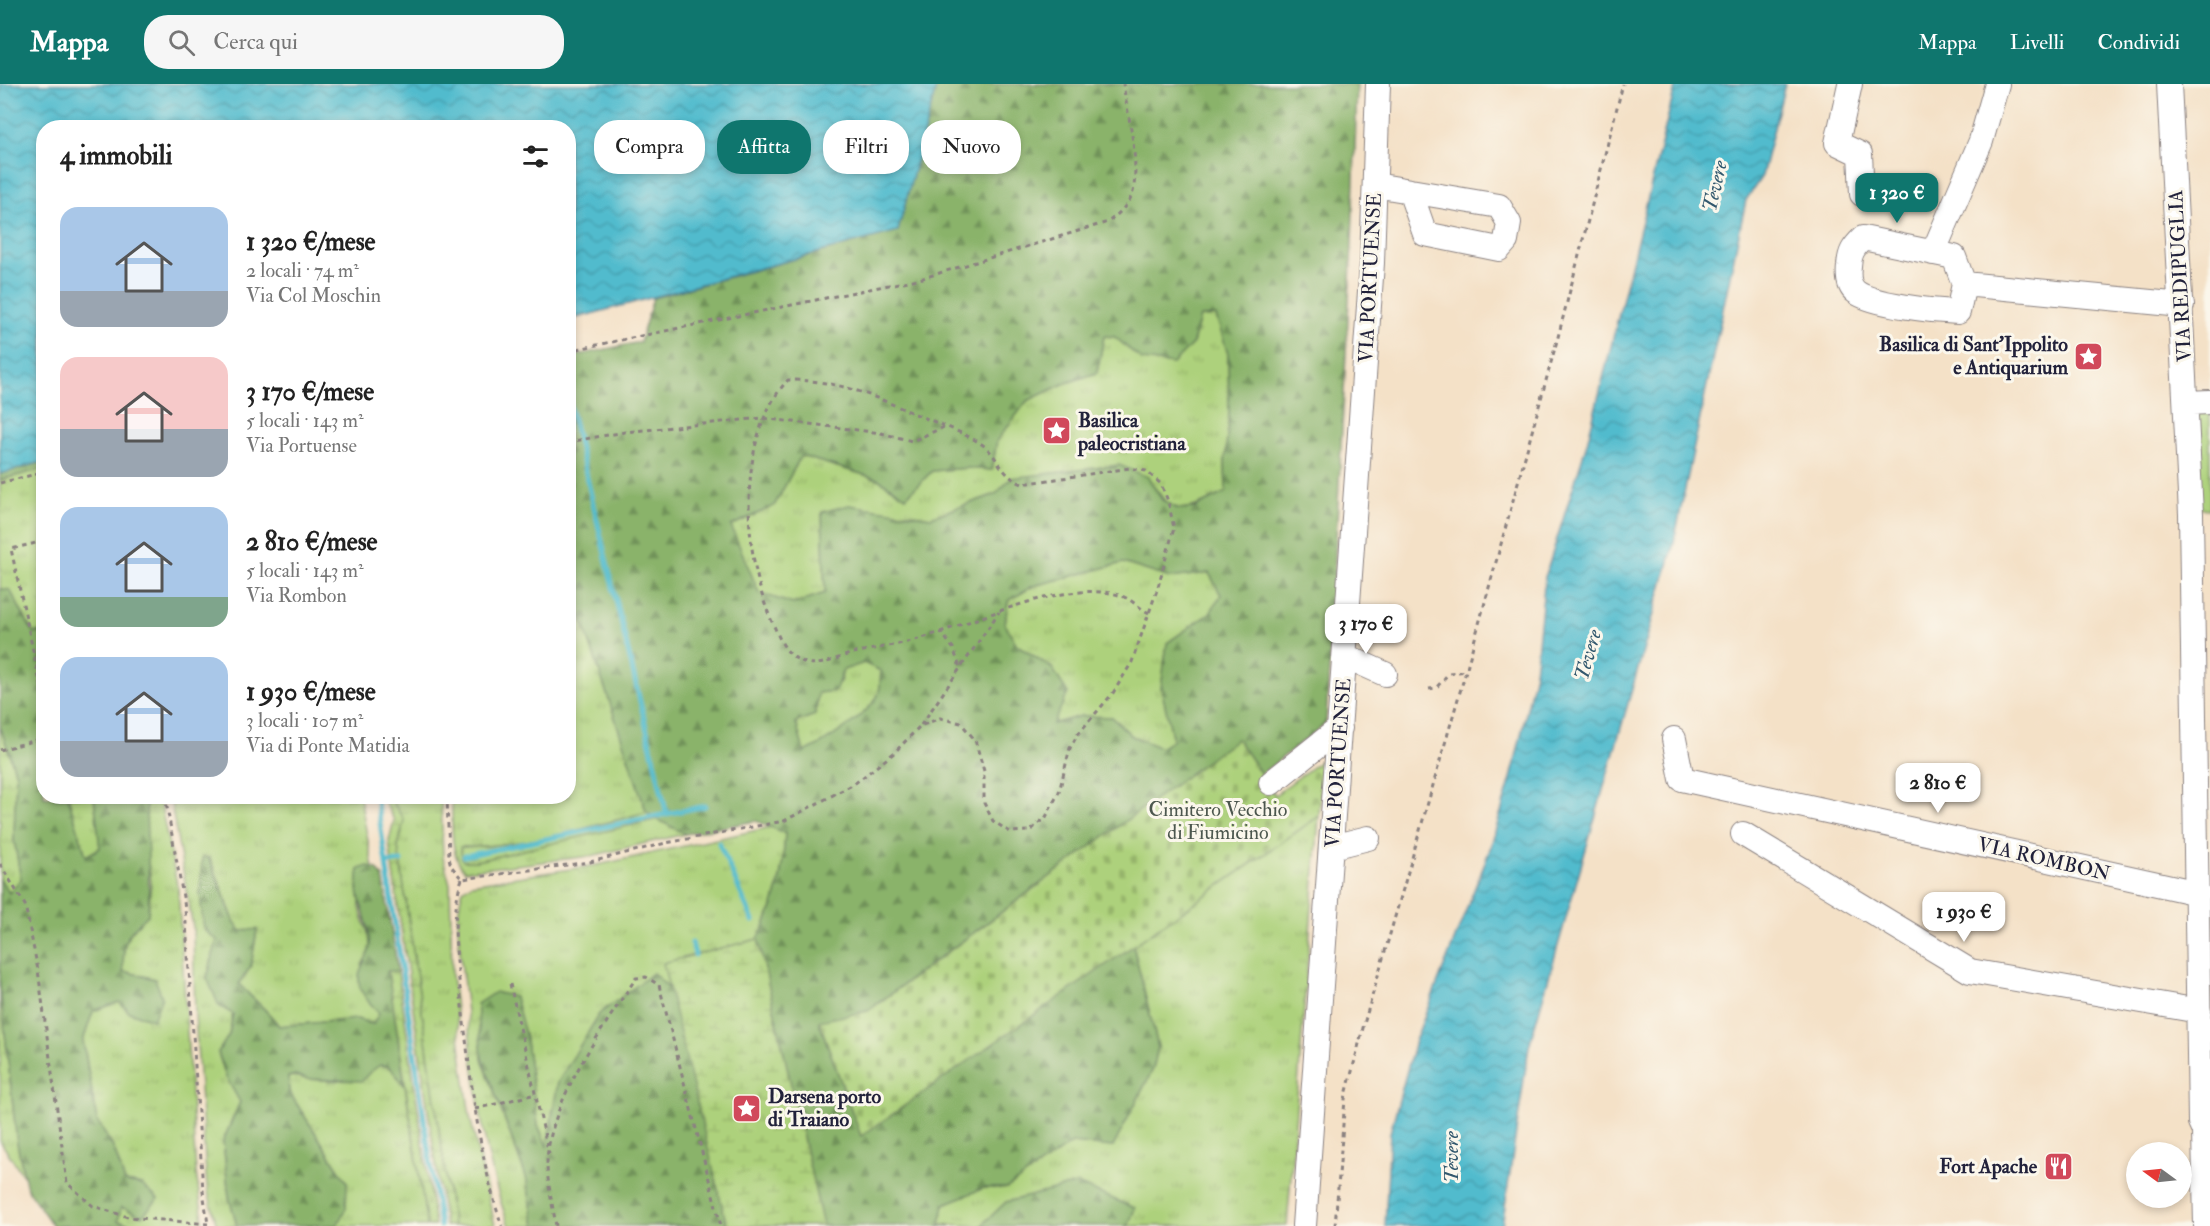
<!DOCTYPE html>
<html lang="it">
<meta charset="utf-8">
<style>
:root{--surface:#fff;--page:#f6f6f6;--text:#222;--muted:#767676;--accent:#0f766e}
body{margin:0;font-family:"IM FELL Double Pica",serif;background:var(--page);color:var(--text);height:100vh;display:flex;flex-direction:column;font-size:22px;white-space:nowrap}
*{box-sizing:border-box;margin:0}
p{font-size:20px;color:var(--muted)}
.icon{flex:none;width:33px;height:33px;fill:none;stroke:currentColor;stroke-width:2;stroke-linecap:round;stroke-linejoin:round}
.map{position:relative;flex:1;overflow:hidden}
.sheet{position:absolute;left:36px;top:36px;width:540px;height:684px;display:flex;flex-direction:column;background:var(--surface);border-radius:24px;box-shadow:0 3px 9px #0003}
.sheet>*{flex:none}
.guide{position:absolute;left:594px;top:36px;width:570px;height:54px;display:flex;gap:12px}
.needle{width:39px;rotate:285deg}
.buttons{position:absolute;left:2126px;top:1058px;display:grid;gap:12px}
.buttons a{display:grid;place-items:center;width:66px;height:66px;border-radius:50%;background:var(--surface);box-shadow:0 3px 9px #0003;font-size:30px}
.price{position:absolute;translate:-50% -51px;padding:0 14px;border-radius:12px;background:#fff;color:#222;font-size:20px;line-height:39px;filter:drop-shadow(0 2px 3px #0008)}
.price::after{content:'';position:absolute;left:50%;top:36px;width:18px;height:14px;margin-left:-9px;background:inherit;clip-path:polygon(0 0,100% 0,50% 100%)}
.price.active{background:var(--accent);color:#fff}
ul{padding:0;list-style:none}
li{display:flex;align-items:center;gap:18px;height:150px;padding:0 24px}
li span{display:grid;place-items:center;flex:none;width:168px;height:120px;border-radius:18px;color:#555}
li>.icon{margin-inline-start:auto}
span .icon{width:72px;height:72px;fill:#fffc;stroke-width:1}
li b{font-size:26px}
h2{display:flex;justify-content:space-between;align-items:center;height:72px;padding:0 24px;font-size:26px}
.tag{padding:0 21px;border-radius:24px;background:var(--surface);box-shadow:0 3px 9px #0003;font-size:21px;line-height:54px}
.tag.active{background:var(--accent);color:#fff}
header{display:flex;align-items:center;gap:36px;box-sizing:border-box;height:84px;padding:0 30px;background:var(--accent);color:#fff}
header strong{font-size:28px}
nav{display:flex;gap:33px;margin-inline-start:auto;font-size:21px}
.search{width:420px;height:54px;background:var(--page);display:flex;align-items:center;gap:15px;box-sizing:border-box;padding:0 21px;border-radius:24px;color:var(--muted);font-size:22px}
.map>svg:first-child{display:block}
</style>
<header>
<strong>Mappa</strong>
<div class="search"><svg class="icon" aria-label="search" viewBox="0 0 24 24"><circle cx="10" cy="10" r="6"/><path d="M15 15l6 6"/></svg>Cerca qui</div>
<nav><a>Mappa</a><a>Livelli</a><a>Condividi</a></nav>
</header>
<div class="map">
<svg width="2210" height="1142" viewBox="0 0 2210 1142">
<defs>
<pattern id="grass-tufts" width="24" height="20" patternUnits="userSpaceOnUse" patternTransform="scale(1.5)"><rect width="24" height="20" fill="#add17b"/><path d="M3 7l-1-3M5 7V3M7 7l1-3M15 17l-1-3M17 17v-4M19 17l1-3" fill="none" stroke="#95b36b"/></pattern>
<pattern id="forest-firs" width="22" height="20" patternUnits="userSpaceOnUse" patternTransform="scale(1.5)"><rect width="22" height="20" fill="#8ab36b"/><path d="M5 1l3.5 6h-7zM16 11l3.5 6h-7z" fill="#709159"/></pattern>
<pattern id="wetland-marsh" width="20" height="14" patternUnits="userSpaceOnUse" patternTransform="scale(1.5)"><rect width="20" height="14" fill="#add17b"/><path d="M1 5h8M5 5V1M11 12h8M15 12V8" fill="none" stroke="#95b36b"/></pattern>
<pattern id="cemetery-stones" width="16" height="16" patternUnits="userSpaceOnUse" patternTransform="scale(1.5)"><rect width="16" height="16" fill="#add17b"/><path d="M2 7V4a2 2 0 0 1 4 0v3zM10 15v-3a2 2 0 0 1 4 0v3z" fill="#95b36b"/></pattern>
<pattern id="water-waves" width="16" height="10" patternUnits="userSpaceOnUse" patternTransform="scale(1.5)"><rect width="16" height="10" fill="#51bbcd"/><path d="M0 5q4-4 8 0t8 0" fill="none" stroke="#4398a8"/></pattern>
</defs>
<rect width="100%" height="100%" fill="#fbf7ec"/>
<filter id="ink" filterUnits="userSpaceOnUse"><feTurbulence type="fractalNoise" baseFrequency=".0167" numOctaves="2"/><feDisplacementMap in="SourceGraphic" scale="12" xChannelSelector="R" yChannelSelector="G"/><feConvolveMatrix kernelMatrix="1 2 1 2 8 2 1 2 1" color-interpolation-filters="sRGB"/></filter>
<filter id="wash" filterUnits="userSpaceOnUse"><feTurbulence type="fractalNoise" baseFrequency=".008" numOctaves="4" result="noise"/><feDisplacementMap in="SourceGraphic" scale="24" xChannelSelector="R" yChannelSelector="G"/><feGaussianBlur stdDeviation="1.35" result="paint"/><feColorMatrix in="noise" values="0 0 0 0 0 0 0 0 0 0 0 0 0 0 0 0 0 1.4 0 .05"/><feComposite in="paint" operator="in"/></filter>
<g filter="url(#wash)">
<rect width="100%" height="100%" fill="#f4e1c7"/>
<path fill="url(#grass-tufts)" stroke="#687a5b" stroke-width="1.5" d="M1216 232 1228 270 1229 330 1225 378 1226 408C1185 428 1174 437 1148 393L1011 394 996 410 931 433 909 429 822 428 825 509 793 520 759 509 730 442 774 422 801 372 878 395 906 413 932 387 967 384 992 386 997 356 1027 317 1063 300 1097 289 1104 252 1115 253 1142 276 1193 259 1200 233Z
M43 385V547L33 549 10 506 0 505V396Z
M1123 479 1170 494 1209 489 1221 511 1210 529 1167 559 1162 604 1173 656 1160 664 1132 652 1112 633 1081 632 1052 640V584L1017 561 1005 540 1008 517 1033 502Z
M569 497 647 728C586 744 524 763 461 763L463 777H476L658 735 685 750 591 772 465 787C448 772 453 734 452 713L568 712Z
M864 579 881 587C880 594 881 605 878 611 868 631 825 660 804 669L796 638 815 631 818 609 840 598 843 586Z
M0 642 16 690 14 756 21 795 9 809 0 795Z
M202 712 360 713 373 784 368 782C366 794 358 811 360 823 364 847 379 858 362 881L365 913 379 929 374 940 357 935 279 942C267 925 252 915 239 900L251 882 257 846 241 847 234 837 210 774 217 856 207 894 233 929 229 951 218 969 226 993 240 1018 223 1057 229 1113 237 1142H217L207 1104 195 931 193 843 170 713H178L179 718Z
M68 713H94L100 764 86 772Z
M144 713H159L178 805 196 1089 204 1142H138L118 1137 121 1123 142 1101 125 1098 114 1065 97 1037 83 957 93 927 120 918 129 928 154 895 123 887C123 856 125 852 148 831L151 798 146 765Z
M390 713H441L443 774 450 800 452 891 461 969 470 1033 495 1142H453L398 763 402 748Z
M1319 732 1287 1142H1128L1135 1124 1006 1118 981 1142 940 1140 944 1120 984 1104H1007L1072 1059 1113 1063 1153 985 1158 963 1133 861Z
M771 743 785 749C783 789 777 820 758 855L664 879 671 906 653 889 558 998 547 1063 538 1041 525 950 482 975 526 1093 535 1142H509C481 1067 473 981 464 902 461 872 453 835 463 806L471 800 598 781Z
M0 903 17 1059 24 1093 0 1057Z
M380 981 390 983 405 1002 427 1142H329L337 1140 347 1098 289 1008 288 993C296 991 300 994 307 995 337 998 354 998 380 981Z"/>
<path fill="url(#forest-firs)" stroke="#566a53" stroke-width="1.5" fill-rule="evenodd" d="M937 0H1357L1352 160 1326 639 1261 690 1237 655 867 927 819 938 861 1052 1133 861 1158 963 1153 985 1113 1063 1072 1059 1007 1104H984L944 1120 940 1140 951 1142H823L758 855C777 820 783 789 785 749L756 737 685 750 647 730 569 497 568 273 640 258 653 214 898 147ZM1216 232 1228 270 1229 330 1225 378 1226 408 1194 424 1178 425 1162 416 1148 393 1119 381 1011 394 996 410 931 433 849 421 822 428 825 509 793 520 759 509 731 442 774 422 801 372 878 395 906 413 932 387 967 384 992 386 997 356 1027 317 1063 300 1097 289 1104 252 1115 253 1142 276 1173 280 1193 259 1200 233ZM1123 479 1170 494 1209 489 1221 511 1210 529 1167 559 1161 604 1173 656 1161 664 1132 652 1112 633 1081 632 1053 640 1068 609 1052 584 1017 561 1005 540 1008 517 1033 502ZM864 579 881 587C880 594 881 605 878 611 869 630 824 660 804 668L796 638 815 631 818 609 835 607 843 586Z
M43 378V385L0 396V390Z
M0 505 10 506 33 549 43 547 44 712 68 713 86 772 100 764 94 713H144L146 717C146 756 151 793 148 831 125 852 123 855 123 887L155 895 162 913 153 936 129 928 119 918 93 927 83 957 97 1037 114 1065 125 1098 142 1101 158 1115 142 1132 121 1123 118 1137 138 1142H53L27 1105 17 1059 0 903V795L9 809 21 795 14 756 16 690 0 642Z
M202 773 209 774 234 837 241 847 257 845 251 882 239 900C252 915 267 925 279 942L357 935 373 940 379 929C371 920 360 910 359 898 357 883 371 873 370 858 369 832 353 816 359 785L368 782 377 785 383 793 398 888 388 887 405 1002 390 983 380 981 369 989 362 997 307 995 295 991 288 993 289 1008 347 1098 346 1124 337 1141 237 1142 229 1113 223 1057 240 1018 226 993 218 968 229 951 233 930 219 922 207 894 217 856 204 846 200 811Z
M653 889 671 906 727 1142H535L526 1093 482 974 477 920 495 908 515 913 525 950 538 1041 547 1062 558 998 599 930Z
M1077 1100 1135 1124 1128 1142H981L1006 1118Z"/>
<path fill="url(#wetland-marsh)" stroke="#687a5b" stroke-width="1.5" d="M382 713H390L404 736 398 763 453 1142H445L393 788 389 757 394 736Z
M647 728 658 735 476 777H463L460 763C524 763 586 744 647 728Z
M758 855 823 1142H727L663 879Z
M388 887 398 888 435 1142H427Z"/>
<path fill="url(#cemetery-stones)" stroke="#687a5b" stroke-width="1.5" d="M1237 655 1275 711 1323 675 1319 732 861 1052 819 937 868 927Z"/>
<path fill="#add17b" stroke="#687a5b" stroke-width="1.5" d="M2210 323V425L2199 424 2195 324Z"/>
<path fill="url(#water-waves)" stroke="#3a6e84" stroke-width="1.5" d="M0 0H937L898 147 569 236 568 44H44L43 378 0 390Z
M1676 0H1785L1762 92 1746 116 1672 467 1529 962 1502 1142H1385L1390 1049 1415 957 1490 765 1512 691 1535 589 1545 493 1587 359Z"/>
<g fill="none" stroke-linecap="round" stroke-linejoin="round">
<path stroke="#51bbcd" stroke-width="5" d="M568 314 667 731
M376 712 440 1142
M719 759 753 837
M464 772 705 722
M388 779 401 777
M692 859 695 871"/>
</g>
</g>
<g filter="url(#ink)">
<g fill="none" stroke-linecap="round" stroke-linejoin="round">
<defs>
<path id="minor" d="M1850 0 1837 59 1860 70 1862 110
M2169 0 2191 430 2200 1038 2204 1047 2210 1053
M1375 101 1499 122 1509 139 1506 157 1499 165 1425 150 1410 107
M1933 169 1981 57 1997 0
M1964 200 1958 228C1935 227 1873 221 1856 208 1848 202 1848 191 1849 182 1850 168 1853 164 1863 154L1954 173 1964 200 2182 221
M2187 319 2210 318
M1345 572 1385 590
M1674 655 1682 695 2198 809
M1271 699 1340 644
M1743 750 1970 887 2199 927
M1332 763 1368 754
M2204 1047 2206 1142
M1304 1142 1372 179 1378 0"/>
</defs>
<use href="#minor" stroke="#8b8281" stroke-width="26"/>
<path stroke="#8b8281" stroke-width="3" stroke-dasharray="4.5 4.5" stroke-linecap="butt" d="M568 267 923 194 1108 138C1119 130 1133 117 1134 102 1138 69 1128 32 1123 0
M568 358 625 348 762 334 881 349 912 357 944 343
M0 399 44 388
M44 457 11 465 44 617
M940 547 953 564 961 586
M1429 605 1436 604 1449 589 1466 587
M921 641 999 528
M0 666 44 654
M165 712 185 824 203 1107 208 1140
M447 712 449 774 451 782 462 795 590 778 666 759 784 737 854 700 894 669 920 642 940 634 961 639 975 656 984 687V719L993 737 1010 748 1030 747 1046 733 1059 708 1070 664 1078 650 1113 609 1132 578 1158 503 1174 444 1168 417 1161 400 1146 387 1130 384 1022 400C998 389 998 370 980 359 962 348 940 340 920 332 872 312 841 296 788 296 735 352 742 476 774 542 780 556 786 571 801 577 820 585 835 574 853 569 874 565 895 561 915 556 972 540 1065 493 1122 512 1131 515 1139 524 1149 529
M0 780 25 821 38 886 67 1099 93 1122 128 1133 208 1140
M462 795C449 830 458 885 462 922 471 996 478 1071 502 1142
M510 900 549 1070
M475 1025 536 1010
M556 1142C553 1123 548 1102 547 1083 546 1021 603 944 636 894L646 893 659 901 721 1142
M1335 1142 1345 1015 1364 940 1466 587 1558 253 1623 0"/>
<use href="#minor" stroke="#fff" stroke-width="24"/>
</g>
</g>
<defs>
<symbol id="sight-square" viewBox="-11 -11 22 22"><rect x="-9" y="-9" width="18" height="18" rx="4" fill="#d1495b" stroke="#fbf7ec"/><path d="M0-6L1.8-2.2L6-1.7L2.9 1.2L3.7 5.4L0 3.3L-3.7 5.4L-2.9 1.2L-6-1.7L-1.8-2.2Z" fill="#fff"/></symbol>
<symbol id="restaurant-square" viewBox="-11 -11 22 22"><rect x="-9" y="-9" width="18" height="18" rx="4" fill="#d1495b" stroke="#fbf7ec"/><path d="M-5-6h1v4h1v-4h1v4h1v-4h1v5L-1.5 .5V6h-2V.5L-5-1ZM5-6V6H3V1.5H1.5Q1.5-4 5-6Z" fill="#fff"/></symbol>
</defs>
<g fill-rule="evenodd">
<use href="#sight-square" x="2072" y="256" width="33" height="33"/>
<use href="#sight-square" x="1040" y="330" width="33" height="33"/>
<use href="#sight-square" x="730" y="1008" width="33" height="33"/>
<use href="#restaurant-square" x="2042" y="1066" width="33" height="33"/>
</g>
<g text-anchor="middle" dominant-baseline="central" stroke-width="6" stroke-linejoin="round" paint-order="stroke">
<g font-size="20" fill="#22223b" stroke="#fbf7ec">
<text transform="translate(2180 192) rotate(-93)">VIA REDIPUGLIA</text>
<text transform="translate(1370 194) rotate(-87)">VIA PORTUENSE</text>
<text transform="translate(1338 679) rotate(-86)">VIA PORTUENSE</text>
<text transform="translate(2044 775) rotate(13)">VIA ROMBON</text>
</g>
<g font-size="20" font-weight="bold" fill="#22223b" stroke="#fbf7ec" text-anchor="end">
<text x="2068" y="260">Basilica di Sant'Ippolito<tspan x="2068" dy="23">e Antiquarium</tspan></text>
<text x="1078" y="336" text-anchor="start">Basilica<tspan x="1078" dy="23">paleocristiana</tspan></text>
<text x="768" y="1012" text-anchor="start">Darsena porto<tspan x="768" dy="23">di Traiano</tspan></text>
<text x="2037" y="1082">Fort Apache</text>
</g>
<g font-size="20" fill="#4c574e" stroke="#fbf7ec">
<text x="1218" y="725">Cimitero Vecchio<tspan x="1218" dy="23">di Fiumicino</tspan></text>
</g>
<g font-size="21" font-style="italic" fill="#32586e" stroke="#fbf7ec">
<text transform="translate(1715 102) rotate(-77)">Tevere</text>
<text transform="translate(1588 571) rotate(-74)">Tevere</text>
<text transform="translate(1451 1073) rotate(-90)">Tevere</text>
</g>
</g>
</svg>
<div class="buttons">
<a><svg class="needle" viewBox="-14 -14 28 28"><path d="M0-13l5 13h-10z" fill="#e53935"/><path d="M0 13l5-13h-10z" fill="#767676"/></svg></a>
</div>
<b class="price active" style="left:1897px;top:140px">1 320 €</b>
<b class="price" style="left:1366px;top:571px">3 170 €</b>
<b class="price" style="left:1938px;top:730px">2 810 €</b>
<b class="price" style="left:1964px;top:859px">1 930 €</b>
<div class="guide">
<a class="tag">Compra</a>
<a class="tag active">Affitta</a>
<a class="tag">Filtri</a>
<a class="tag">Nuovo</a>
</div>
<section class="sheet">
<h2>4 immobili<svg class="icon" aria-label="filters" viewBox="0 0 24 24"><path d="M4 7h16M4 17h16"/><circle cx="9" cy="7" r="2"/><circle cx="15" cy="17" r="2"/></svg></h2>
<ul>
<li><span style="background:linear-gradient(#a9c7e8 70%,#9aa5b1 0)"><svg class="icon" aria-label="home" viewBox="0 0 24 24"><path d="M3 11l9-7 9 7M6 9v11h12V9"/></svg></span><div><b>1 320 €/mese</b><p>2 locali · 74 m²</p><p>Via Col Moschin</p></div></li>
<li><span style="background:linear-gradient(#f6c9c9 60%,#9aa5b1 0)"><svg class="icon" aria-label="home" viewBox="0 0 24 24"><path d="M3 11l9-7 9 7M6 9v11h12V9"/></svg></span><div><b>3 170 €/mese</b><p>5 locali · 143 m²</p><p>Via Portuense</p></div></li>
<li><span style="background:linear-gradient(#a9c7e8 75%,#7fa58c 0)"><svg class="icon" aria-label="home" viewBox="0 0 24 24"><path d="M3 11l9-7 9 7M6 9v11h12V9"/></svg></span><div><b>2 810 €/mese</b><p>5 locali · 143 m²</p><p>Via Rombon</p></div></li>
<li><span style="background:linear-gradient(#a9c7e8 70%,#9aa5b1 0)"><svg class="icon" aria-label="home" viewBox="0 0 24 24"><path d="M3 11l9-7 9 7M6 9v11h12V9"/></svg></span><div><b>1 930 €/mese</b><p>3 locali · 107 m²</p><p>Via di Ponte Matidia</p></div></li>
</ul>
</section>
</div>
